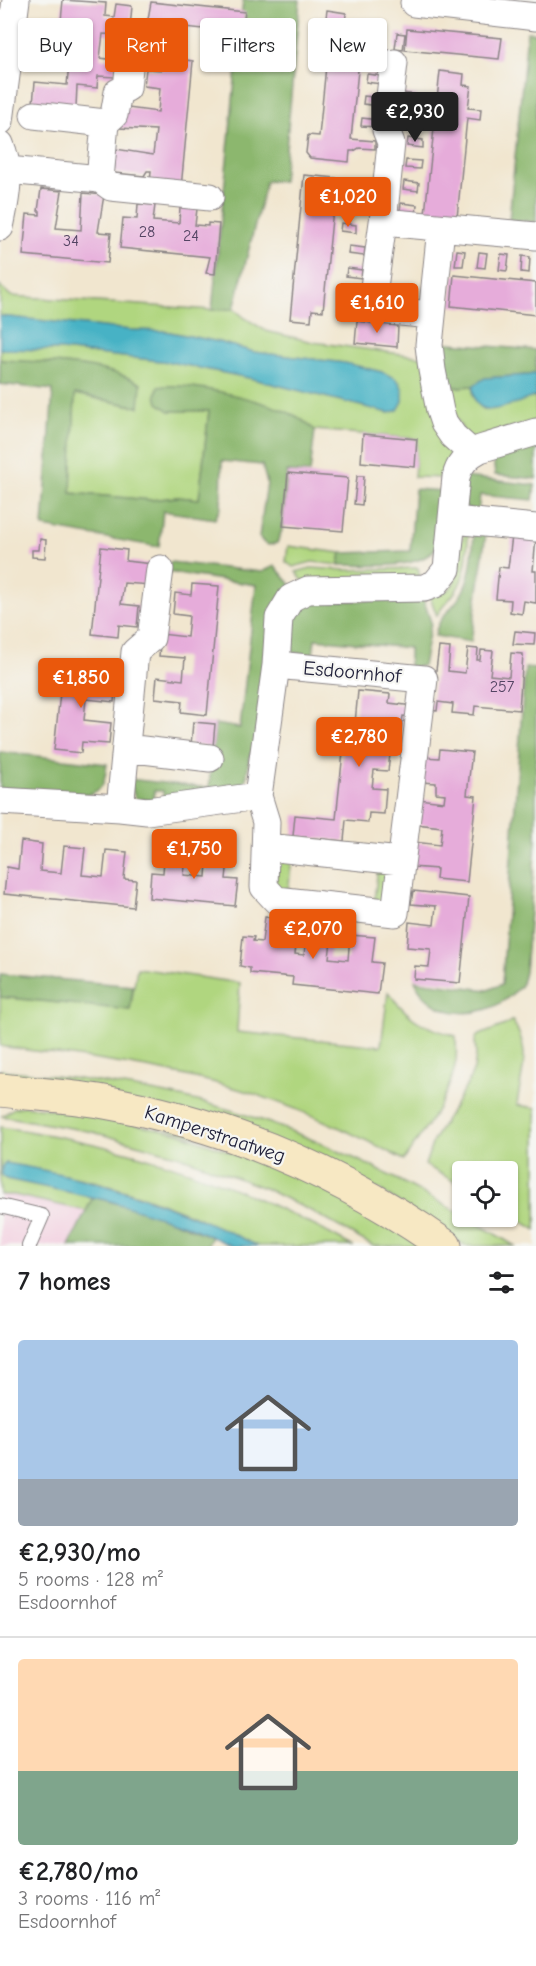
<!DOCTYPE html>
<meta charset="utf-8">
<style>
:root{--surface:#fff;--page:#f6f6f6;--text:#202124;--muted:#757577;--line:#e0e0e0;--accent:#ea580c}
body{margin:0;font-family:"Comic Neue",sans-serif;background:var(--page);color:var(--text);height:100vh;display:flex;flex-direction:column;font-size:22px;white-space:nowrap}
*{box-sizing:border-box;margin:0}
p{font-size:20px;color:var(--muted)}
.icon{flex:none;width:33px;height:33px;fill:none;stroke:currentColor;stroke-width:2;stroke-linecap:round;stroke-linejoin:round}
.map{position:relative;height:1246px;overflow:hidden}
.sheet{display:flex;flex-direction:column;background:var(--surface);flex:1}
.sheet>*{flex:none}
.guide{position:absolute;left:18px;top:18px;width:501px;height:54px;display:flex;gap:12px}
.tools{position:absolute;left:452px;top:1161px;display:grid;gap:12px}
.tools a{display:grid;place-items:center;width:66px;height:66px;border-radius:6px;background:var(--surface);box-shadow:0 2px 4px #0004;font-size:30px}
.price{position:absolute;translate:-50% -51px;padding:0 14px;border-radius:6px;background:var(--accent);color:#fff;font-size:20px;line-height:39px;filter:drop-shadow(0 2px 3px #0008)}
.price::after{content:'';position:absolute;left:50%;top:36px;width:18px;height:14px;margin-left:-9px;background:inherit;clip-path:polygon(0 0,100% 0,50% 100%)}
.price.active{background:#222;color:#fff}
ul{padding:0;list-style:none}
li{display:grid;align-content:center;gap:12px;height:318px;padding:0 18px}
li+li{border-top:2px solid var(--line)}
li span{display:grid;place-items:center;height:186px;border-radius:6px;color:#555}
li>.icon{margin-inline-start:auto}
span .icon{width:108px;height:108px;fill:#fffc;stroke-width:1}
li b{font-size:26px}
h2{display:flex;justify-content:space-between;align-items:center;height:72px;padding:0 18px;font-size:26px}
.pill{padding:0 21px;border-radius:6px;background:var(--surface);box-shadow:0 2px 4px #0004;font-size:21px;line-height:54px}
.pill.active{background:var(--accent);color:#fff}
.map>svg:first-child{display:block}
</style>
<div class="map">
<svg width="536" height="1246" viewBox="0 0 536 1246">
<rect width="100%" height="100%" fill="#f6f6f2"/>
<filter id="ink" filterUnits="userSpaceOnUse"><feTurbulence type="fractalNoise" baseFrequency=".0167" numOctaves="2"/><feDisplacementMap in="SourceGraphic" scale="12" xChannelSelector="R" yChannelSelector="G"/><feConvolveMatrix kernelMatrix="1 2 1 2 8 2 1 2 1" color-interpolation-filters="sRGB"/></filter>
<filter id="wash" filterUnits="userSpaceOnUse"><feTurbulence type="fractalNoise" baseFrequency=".008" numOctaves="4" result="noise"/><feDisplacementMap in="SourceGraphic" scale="24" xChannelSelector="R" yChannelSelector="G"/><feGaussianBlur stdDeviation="1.35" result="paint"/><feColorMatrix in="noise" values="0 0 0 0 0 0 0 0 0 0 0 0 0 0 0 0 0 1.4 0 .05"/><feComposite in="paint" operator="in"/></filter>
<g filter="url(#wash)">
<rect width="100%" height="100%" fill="#f1e6cf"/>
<path fill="#f3cfe0" d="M0 1186 91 1208 73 1246H0Z"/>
<path fill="#b0d67f" stroke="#697c5d" stroke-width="1.5" d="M0 286 11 296 212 310 234 309 245 318 266 331 313 342 423 357 452 452 445 478 414 477 417 439 315 430 298 417 158 403 170 411 209 410 199 499 177 497 151 500 70 493 75 394 138 407 104 371 65 364 0 360V349L61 350 170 362 249 378 389 413 398 410 403 401 382 372 345 363 254 352 219 342 166 331 130 330 0 316Z
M473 386V396L483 409 491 410 536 396V421L468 440 441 388Z
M469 528C467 549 468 571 457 589 451 599 442 605 437 616L430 597C437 595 446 593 451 587 464 571 453 545 469 528Z
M288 546 341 553 339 565 312 562 293 567 286 562Z
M311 568 347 570 418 568 420 578 303 581 296 572Z
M278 856 292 857 288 893 275 891Z
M378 866 388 867 385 902H374Z
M137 968 240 983 237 1032 381 1046 388 992C410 1020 422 1027 456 1036 456 1044 457 1052 456 1060 451 1097 424 1129 404 1160 341 1126 273 1096 204 1080 137 1064 68 1056 0 1046V997L130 1010Z
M512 1020C533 1053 521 1070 517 1105L536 1108V1230L507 1212V1172H462V1186L425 1165 433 1141 467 1085 474 1069 476 1054 475 1041 477 1036 505 1025Z
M0 1070C62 1076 124 1084 185 1098 303 1125 414 1185 515 1246H465L380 1190 0 1079Z
M24 1106 89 1114 178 1133 307 1179 424 1246H373L311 1211 264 1188 180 1156 93 1132 2 1116 14 1108Z
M0 1127C132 1145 236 1181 352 1246H258L192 1215 151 1199 98 1182 6 1163V1179L93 1197 86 1211 14 1195H0Z"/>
<path fill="#8cb76e" stroke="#576c54" stroke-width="1.5" d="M243 0H300L283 181H266L234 309 212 310Z
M527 32 536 33V222L509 220Z
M437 342 536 350V373L529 375 485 378 473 386 441 388Z
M0 360C41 362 106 363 141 384L139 407 75 394 71 493 151 500 177 497 199 499 209 411H170L158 403 156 395 158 387C191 381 266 401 296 416 303 420 309 426 315 430L310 473 287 472 282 530 277 543 269 545 264 543 259 537 267 483 262 465 222 461 221 507 215 519 163 511 159 547 43 527 53 390 0 384Z
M536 443V479L495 475 493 456Z
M465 477 535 485 533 500 480 495 478 513 465 507Z
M415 489 444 491C442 507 443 526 438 542 430 572 364 565 339 565L341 553 410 551Z
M486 533 471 642 435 636C438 615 453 610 462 593 472 575 472 554 474 534Z
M170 562 262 572 275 566 292 586 259 739C256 744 251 751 250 757 245 770 251 776 240 789L164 800 163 791H154V801L135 798 129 779 209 788 215 724 240 728 256 585 168 572Z
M423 598 431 622 423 666 409 667V648L315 639 313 655 290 652 289 614 299 603Z
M525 668 536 669V841L525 972C524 976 523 981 521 985 519 989 514 992 511 995 483 1021 431 1020 415 981L488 990 502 984Z
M0 752 107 764C104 782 106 789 87 795L0 790Z
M0 974 133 986 130 1010 0 997Z
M93 1197 149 1212 212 1237 207 1246H69Z"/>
<path fill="#47b2c5" stroke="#346a80" stroke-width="1.5" d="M0 316 130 330 165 331 219 342 254 352 345 363 382 372 395 378 400 383 403 391V401L398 410 389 413 249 378 170 362 61 350 0 349Z
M536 373V396C514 403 472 427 473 386L485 378 529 375Z
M6 1163C94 1178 178 1205 258 1246H232L188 1226 110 1201 6 1179 2 1175V1166Z"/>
<g id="blocks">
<path fill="#e6acda" d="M63 0 106 3 105 16 114 17 116 4 132 6 130 28 120 27 119 35 103 34 100 58 116 60 115 77 98 76 97 88 77 86 76 107 33 103 35 82 67 85 73 22 61 21Z
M151 2 245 12 242 33 156 24 155 30H146Z
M327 10 346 13 345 28 367 30 366 42 361 41 351 139 375 141V149L359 148 354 151H350L349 162 310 158 306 153 308 135 319 136 330 26H325Z
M407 29 502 38 499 59 405 50Z
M397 33 405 34 403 50 395 49Z
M369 53 384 54V62L368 61Z
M163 57 193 61 181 188 150 184 151 171H147L144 176 114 173 116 149 153 155 156 130 119 128 121 107 158 112 160 88 144 86 146 69 162 70Z
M440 71 464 74 463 85 471 86 468 108 481 109 480 120 467 118 457 218 425 214Z
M367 74 382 76 381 84 366 82Z
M402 93 417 95 416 103 401 101Z
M364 96 380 98 379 106 363 104Z
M400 115 415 116 414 124 399 123Z
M362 118 378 120 377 127 361 126Z
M408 138 423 140V148L407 146Z
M406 160 421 161 420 169 405 168Z
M304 175 336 178 323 311 312 310 311 321 290 319Z
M345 180 361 181 360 189 344 188Z
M404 181 419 183 418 191 403 189Z
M41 189 62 191 56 228 81 230 83 193 104 195 98 232 111 233 108 263 23 255 27 214 40 215V211H38Z
M343 202 358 203V211L342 209Z
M401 203 417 205 416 213 400 211Z
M138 204 155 205 153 221 179 223 180 207 197 209 195 225 208 226V223L219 224 215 274 206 273 210 257 120 248 123 218 137 219Z
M341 223 356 225V233L340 231Z
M349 246 365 248 364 256 348 254Z
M457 250 465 251 463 266H455Z
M479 252 487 253 485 268 477 267Z
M501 254 509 255 507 271 499 270Z
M522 256 530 257 529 273 521 272Z
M347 268 362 270 361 278 346 276Z
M454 275 536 283V315L451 306Z
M345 290 360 291 359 299 344 298Z
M357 321 398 326 397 347 355 343Z
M363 434 417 439 415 467 361 462Z
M288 473 348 478 343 531 283 526Z
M357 476H364L362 505 354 504Z
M512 536 536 538 533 571H536V603L524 601 522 614 510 612 511 600 496 599 499 567 508 568Z
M40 539 46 540 45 558 32 557V550H39Z
M101 547 127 550 126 561 153 564 151 585 124 583 121 604 139 606 137 627 119 625 118 637 92 634Z
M192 584 219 586 207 715 181 712 182 701 155 698 157 677 183 680 185 658 159 656 161 634 187 637 189 616 173 614 175 593 191 595Z
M515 631 535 633 534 645 513 644Z
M439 647 450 648 448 671 465 673 468 648 478 649 477 660H480L481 650 493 651 490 675 509 677 511 653 523 654 519 710 475 706 474 715 452 713 453 704 438 702 437 711 428 710 432 701Z
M63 664 89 666 88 678 116 681 114 702 86 699 84 720 111 723 109 744 82 742 81 753 54 750Z
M358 691 390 694 389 703 414 706 413 717 403 716 401 729 387 728 386 738 377 737 376 746H391L388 771 374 770 372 788 386 789 384 814 369 813 368 822 346 820 344 841 293 836 295 815 336 819 345 733 354 734Z
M193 722 215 724 213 747 191 745Z
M440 749 472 752 467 795 476 796 467 882 436 879 437 869 411 867 414 842 440 845 442 827 416 824 418 799 444 802 445 794 436 793V783L421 782 424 757 439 758Z
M21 841 42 844 40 871 61 873 64 846 85 848 82 875 93 876 103 877 106 850 127 852 124 879 136 880 133 907 4 894 7 867 18 869Z
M165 846 187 848 184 875 206 877 208 850 229 851 226 879 238 880 235 906 149 898 151 872 163 873Z
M413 891 469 897 460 983 414 979 415 966 429 967 431 949 407 947 409 922 434 925 436 906 411 904Z
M265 917 290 920 287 945 296 946 295 954 304 955 307 930 332 933 329 958 338 959 348 960 350 935 375 937 372 962 382 963 378 994 292 985 293 977 250 973V968L240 966 243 936 254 937 253 941 262 942Z"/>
</g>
</g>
<g filter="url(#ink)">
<use href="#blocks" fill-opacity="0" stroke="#8a8485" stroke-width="1.5"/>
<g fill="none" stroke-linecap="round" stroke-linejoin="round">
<defs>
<path id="service" d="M0 1206 42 1216 29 1246"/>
<path id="minor" d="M414 3 536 17
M394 63 386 130 391 143 383 222 371 309 431 315
M34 115 105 123
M0 121 16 0
M0 144C12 171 6 199 0 227
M8 170 100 179 111 187 210 197
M100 179 105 123 114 115 118 92 127 88 132 38
M383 222 536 236
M441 228 429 345 432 370 440 411 444 423 453 436 472 453
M453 520 536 528
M276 665 424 679 395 913 276 900 264 887 266 822 258 796 276 665 279 618 291 598 308 590 424 588 435 584 447 569 456 477C459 463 468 455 480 449L536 432
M126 748 210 758
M0 801 120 808 147 811 258 796
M120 808 135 652 151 638 160 569
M267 847 400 861"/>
<path id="secondary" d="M0 1090C33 1094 67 1096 99 1101 225 1123 341 1172 445 1246"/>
</defs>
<use href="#service" stroke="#8a8485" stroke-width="16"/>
<use href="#minor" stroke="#8a8485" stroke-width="29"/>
<use href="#secondary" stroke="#8a8485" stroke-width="35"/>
<use href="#service" stroke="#fff" stroke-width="14"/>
<use href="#minor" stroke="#fff" stroke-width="27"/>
<use href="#secondary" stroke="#f7e8c3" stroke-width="33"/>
</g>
</g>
<g text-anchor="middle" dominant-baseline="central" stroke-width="4.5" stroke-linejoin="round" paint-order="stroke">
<g font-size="16" fill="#534463">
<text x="147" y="232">28</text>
<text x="191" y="236">24</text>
<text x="71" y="241">34</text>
<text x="502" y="687">257</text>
</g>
<g font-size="20" fill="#22223b" stroke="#f6f6f2">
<text transform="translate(352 672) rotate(5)">Esdoornhof</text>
<text transform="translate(215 1134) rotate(18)">Kamperstraatweg</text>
</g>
</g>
</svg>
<div class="tools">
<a><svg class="icon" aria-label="locate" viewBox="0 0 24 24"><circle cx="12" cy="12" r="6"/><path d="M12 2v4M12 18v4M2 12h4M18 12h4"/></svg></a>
</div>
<b class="price active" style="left:415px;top:143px">€2,930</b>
<b class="price" style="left:348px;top:228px">€1,020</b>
<b class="price" style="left:377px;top:334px">€1,610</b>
<b class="price" style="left:81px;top:709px">€1,850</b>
<b class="price" style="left:359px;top:768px">€2,780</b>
<b class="price" style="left:194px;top:880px">€1,750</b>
<b class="price" style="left:313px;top:960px">€2,070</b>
<div class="guide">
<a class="pill">Buy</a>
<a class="pill active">Rent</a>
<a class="pill">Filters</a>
<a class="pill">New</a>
</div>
</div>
<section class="sheet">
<h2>7 homes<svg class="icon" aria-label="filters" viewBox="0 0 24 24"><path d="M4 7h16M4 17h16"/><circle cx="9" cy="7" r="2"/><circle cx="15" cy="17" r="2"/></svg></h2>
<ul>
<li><span style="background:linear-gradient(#a9c7e8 75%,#9aa5b1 0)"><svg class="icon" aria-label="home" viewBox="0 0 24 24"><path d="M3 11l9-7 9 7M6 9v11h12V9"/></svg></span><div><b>€2,930/mo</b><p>5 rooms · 128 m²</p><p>Esdoornhof</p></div></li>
<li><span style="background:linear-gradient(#ffd9b3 60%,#7fa58c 0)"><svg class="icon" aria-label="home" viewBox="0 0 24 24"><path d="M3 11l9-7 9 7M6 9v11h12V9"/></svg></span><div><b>€2,780/mo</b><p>3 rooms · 116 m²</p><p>Esdoornhof</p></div></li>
</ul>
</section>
